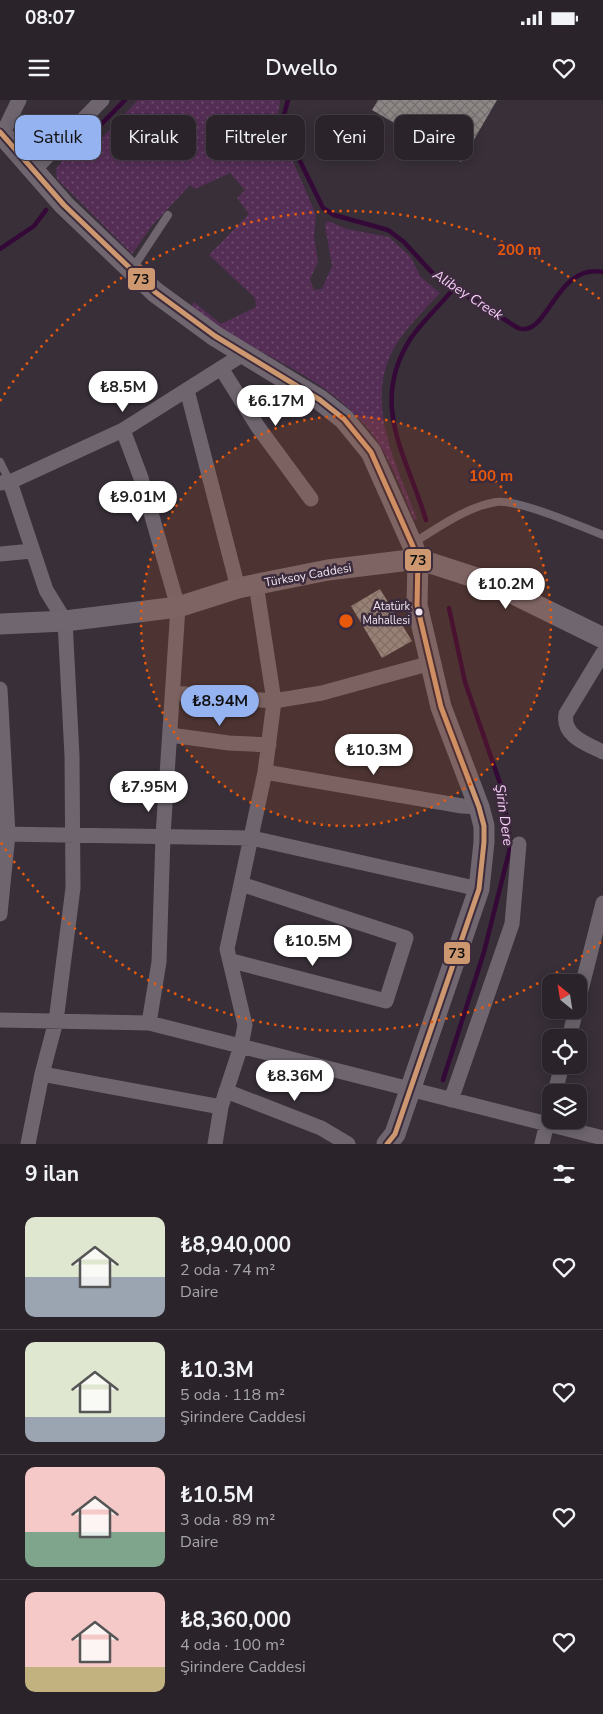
<!DOCTYPE html>
<html lang="tr">
<meta charset="utf-8">
<style>
:root{--surface:#2a232a;--page:#322b32;--text:#f1f3f6;--muted:#a5a4a8;--line:#464047;--accent:#95b2f1}
body{margin:0;font-family:"Nunito Sans",sans-serif;background:var(--page);color:var(--text);height:100vh;display:flex;flex-direction:column;font-size:19px;white-space:nowrap}
*{box-sizing:border-box;margin:0}
p{font-size:16px;color:var(--muted)}
.icon{flex:none;width:28px;height:28px;fill:none;stroke:currentColor;stroke-width:2;stroke-linecap:round;stroke-linejoin:round}
.map{position:relative;height:1044px;overflow:hidden}
.side{display:flex;flex-direction:column;background:var(--surface);flex:1}
.side>*{flex:none}
.top-card{position:absolute;left:15px;top:15px;width:574px;height:45px;display:flex;gap:10px}
.needle{width:32px;rotate:330deg}
.controls{position:absolute;left:542px;top:874px;display:grid;gap:10px}
.controls a{display:grid;place-items:center;width:45px;height:45px;border-radius:10px;background:var(--surface);box-shadow:0 2px 12px #0003,0 0 0 1px var(--line);font-size:25px}
.price{position:absolute;translate:-50% -42px;padding:0 11px;border-radius:18px;background:#fff;color:#222;font-size:16px;line-height:32px;filter:drop-shadow(0 1px 2px #0008)}
.price::after{content:'';position:absolute;left:50%;top:30px;width:15px;height:11px;margin-left:-8px;background:inherit;clip-path:polygon(0 0,100% 0,50% 100%)}
.price.selected{background:var(--accent);color:#111}
ul{padding:0;list-style:none}
li{display:flex;align-items:center;gap:15px;height:125px;padding:0 25px}
li+li{border-top:1px solid var(--line)}
li span{display:grid;place-items:center;flex:none;width:140px;height:100px;border-radius:10px;color:#555}
li>.icon{margin-inline-start:auto}
span .icon{width:60px;height:60px;fill:#fffc;stroke-width:1}
li b{font-size:21px}
h2{display:flex;justify-content:space-between;align-items:center;height:60px;padding:0 25px;font-size:21px}
.pill{padding:0 18px;border-radius:10px;background:var(--surface);box-shadow:0 2px 12px #0003,0 0 0 1px var(--line);font-size:18px;line-height:45px}
.pill.selected{background:var(--accent);color:#111}
.status{display:flex;justify-content:space-between;align-items:center;height:35px;padding:0 25px;background:var(--surface);direction:ltr}
.status svg{height:14px;fill:currentColor}
header{display:flex;justify-content:space-between;align-items:center;height:65px;padding:0 25px;background:var(--surface);font-size:22px;font-weight:600}
.map>svg:first-child{display:block}
</style>
<div class="status"><b>08:07</b><svg viewBox="0 0 49 12"><path d="M0 12V9h3v3zM5 12V6h3v6zM10 12V3h3v9zM15 12V0h3v12zM26 1h20v11H26zM47 4h2v5h-2z"/></svg></div>
<header><svg class="icon" aria-label="menu" viewBox="0 0 24 24"><path d="M4 6h16M4 12h16M4 18h16"/></svg>Dwello<svg class="icon" aria-label="heart" viewBox="0 0 24 24"><path d="M12 20l-8-8c-3-5 5-10 8-4 3-6 11-1 8 4z"/></svg></header>
<div class="map">
<svg width="603" height="1044" viewBox="0 0 603 1044">
<defs>
<pattern id="grass-dots" width="8" height="8" patternUnits="userSpaceOnUse" patternTransform="scale(1.25)"><rect width="8" height="8" fill="#552e56"/><path d="M2 2h.1M6 6h.1" fill="none" stroke="#6e4c6f" stroke-width="1.8" stroke-linecap="round"/></pattern>
<pattern id="building-cross-hatch" width="8" height="8" patternUnits="userSpaceOnUse" patternTransform="scale(1.25)"><rect width="8" height="8" fill="#8d8786"/><path d="M0 0l8 8M0 8l8-8" fill="none" stroke="#757070"/></pattern>
</defs>
<rect width="100%" height="100%" fill="#382f38"/>
<path fill="url(#grass-dots)" d="M138 0H280L277 24 316 115 314 137 318 162 310 179 314 190 322 189 332 166 325 125 328 121 347 129 389 137 410 156 421 177 440 193C426 208 411 223 399 240 360 297 396 363 417 419L414 420C402 391 391 359 372 334 338 287 278 262 229 234 216 226 204 216 191 207L194 202 221 224 256 207 255 198 209 155 249 114 237 98 245 90 230 73 195 89 190 85 151 127 132 154 57 79 56 69 70 51 83 58Z"/>
<g fill="none" stroke-linecap="round" stroke-linejoin="round">
<path stroke="#340837" stroke-width="4.5" d="M288 0 284 15 285 24 295 51 323 108 334 115 388 130 404 142 436 177 518 228C548 239 555 163 603 172
M77 49 125 0
M0 149 34 126 46 110
M426 420C407 356 368 304 411 238 423 220 440 206 453 189
M443 980 484 852 511 744 501 686 465 582 449 508"/>
</g>
<path fill="url(#building-cross-hatch)" d="M378 0H497L461 62 372 10Z
M380 489 412 541 382 558 351 506Z"/>
<g fill="none" stroke-linecap="round" stroke-linejoin="round">
<path stroke="#6e656e" stroke-width="8" d="M133 168 168 115
M0 362 10 382
M413 443C438 428 466 407 496 402 519 399 579 426 603 435"/>
<path stroke="#6e656e" stroke-width="15" d="M2 35 19 0
M34 70 102 0
M221 268 258 327 311 399
M187 290 238 488
M123 330 141 378 178 507 163 736 159 862 149 923
M10 382 46 490 65 521 72 656 73 788 56 921 42 974 28 1044
M0 383 10 382 123 330 245 253
M0 454 32 451
M603 553 566 614C562 636 587 644 603 652
M0 589 8 734 0 814
M173 593 274 601 322 593 431 563
M170 635 229 643 269 645
M265 672 462 706 479 707
M0 734 252 738 479 789
M232 861 386 901 406 838 241 784
M579 898 603 803
M0 920 149 923 603 1038
M569 938 576 910
M42 974 221 1007
M226 991 321 1028 348 1044
M555 992 562 965
M451 1000 512 824 519 744
M215 1044 221 1007 241 946 245 925 227 849 265 672 274 601 256 484
M542 1044 551 1006"/>
<path stroke="#706670" stroke-width="21" d="M0 32 64 105 155 192 215 236 320 300 344 319 371 352 412 444 418 459 417 505 441 607 479 707 484 726V742L479 789 395 1034 387 1044
M0 524 65 521 178 507 238 488 328 470 418 459 489 482 603 538"/>
<defs>
<path id="bus-1" d="M0 32 64 105 155 192 215 236 320 300 344 319 371 352 412 444 418 459 417 505 441 607 479 707 484 726V742L479 789 395 1034 387 1044"/>
</defs>
<use href="#bus-1" stroke="#3b2b3c" stroke-width="9"/>
<use href="#bus-1" stroke="#cd976f" stroke-width="5"/>
</g>
<circle cx="346" cy="521" r="205" fill="#e8590c" fill-opacity=".12"/>
<g fill="none" stroke="#e8590c" stroke-width="2.5" stroke-dasharray="2.5 5">
<circle cx="346" cy="521" r="205"/>
<path d="M601 842A410 410 0 0 1 0 741M0 301A410 410 0 0 1 601 200"/>
</g>
<circle fill="#f0e5f0" stroke="#3b2b3c" stroke-width="2" cx="419" cy="512" r="4.5"/>
<g text-anchor="middle" dominant-baseline="central" stroke-width="5" stroke-linejoin="round" paint-order="stroke">
<g font-size="11" fill="#f0e5f0" stroke="#3b2b3c" text-anchor="end">
<text x="410" y="506">Atatürk<tspan x="410" dy="14">Mahallesi</tspan></text>
</g>
<g font-size="12" fill="#f0e5f0" stroke="#3b2b3c">
<text transform="translate(308 475) rotate(-10)">Türksoy Caddesi</text>
</g>
<g font-size="14" font-style="italic" fill="#facdfc" stroke="#3b2b3c">
<text transform="translate(468 195) rotate(33)">Alibey Creek</text>
<text transform="translate(504 715) rotate(82)">Şirin Dere</text>
</g>
</g>
<circle cx="346" cy="521" r="8" fill="#e8590c" stroke="#3b2b3c" stroke-width="2.5"/>
<g font-size="15" text-anchor="middle" font-weight="bold" fill="#e8590c" stroke="#3b2b3c" stroke-width="5" stroke-linejoin="round" paint-order="stroke">
<text x="519" y="155">200 m</text>
<text x="491" y="381">100 m</text>
</g>
<g stroke="#3b2b3c" stroke-width="2">
<rect x="127" y="167" width="29" height="24" rx="5" fill="#cd976f"/>
<rect x="404" y="448" width="28" height="24" rx="5" fill="#cd976f"/>
<rect x="443" y="841" width="28" height="24" rx="5" fill="#cd976f"/>
</g>
<g font-size="14" text-anchor="middle" font-weight="bold" fill="#111">
<text x="141" y="184">73</text>
<text x="418" y="465">73</text>
<text x="457" y="858">73</text>
</g>
</svg>
<div class="controls">
<a><svg class="needle" viewBox="-14 -14 28 28"><path d="M0-13l5 13h-10z" fill="#e53935"/><path d="M0 13l5-13h-10z" fill="#a5a4a8"/></svg></a>
<a><svg class="icon" aria-label="locate" viewBox="0 0 24 24"><circle cx="12" cy="12" r="6"/><path d="M12 2v4M12 18v4M2 12h4M18 12h4"/></svg></a>
<a><svg class="icon" aria-label="layers" viewBox="0 0 24 24"><path d="M12 4l9 5-9 5-9-5zM3 14l9 5 9-5"/></svg></a>
</div>
<b class="price" style="left:123px;top:313px">₺8.5M</b>
<b class="price" style="left:276px;top:327px">₺6.17M</b>
<b class="price" style="left:138px;top:423px">₺9.01M</b>
<b class="price" style="left:506px;top:510px">₺10.2M</b>
<b class="price selected" style="left:220px;top:627px">₺8.94M</b>
<b class="price" style="left:374px;top:676px">₺10.3M</b>
<b class="price" style="left:149px;top:713px">₺7.95M</b>
<b class="price" style="left:313px;top:867px">₺10.5M</b>
<b class="price" style="left:295px;top:1002px">₺8.36M</b>
<div class="top-card">
<a class="pill selected">Satılık</a>
<a class="pill">Kiralık</a>
<a class="pill">Filtreler</a>
<a class="pill">Yeni</a>
<a class="pill">Daire</a>
</div>
</div>
<section class="side">
<h2>9 ilan<svg class="icon" aria-label="filters" viewBox="0 0 24 24"><path d="M4 7h16M4 17h16"/><circle cx="9" cy="7" r="2"/><circle cx="15" cy="17" r="2"/></svg></h2>
<ul>
<li><span style="background:linear-gradient(#dfe7d0 60%,#9aa5b1 0)"><svg class="icon" aria-label="home" viewBox="0 0 24 24"><path d="M3 11l9-7 9 7M6 9v11h12V9"/></svg></span><div><b>₺8,940,000</b><p>2 oda · 74 m²</p><p>Daire</p></div><svg class="icon" aria-label="heart" viewBox="0 0 24 24"><path d="M12 20l-8-8c-3-5 5-10 8-4 3-6 11-1 8 4z"/></svg></li>
<li><span style="background:linear-gradient(#dfe7d0 75%,#9aa5b1 0)"><svg class="icon" aria-label="home" viewBox="0 0 24 24"><path d="M3 11l9-7 9 7M6 9v11h12V9"/></svg></span><div><b>₺10.3M</b><p>5 oda · 118 m²</p><p>Şirindere Caddesi</p></div><svg class="icon" aria-label="heart" viewBox="0 0 24 24"><path d="M12 20l-8-8c-3-5 5-10 8-4 3-6 11-1 8 4z"/></svg></li>
<li><span style="background:linear-gradient(#f6c9c9 65%,#7fa58c 0)"><svg class="icon" aria-label="home" viewBox="0 0 24 24"><path d="M3 11l9-7 9 7M6 9v11h12V9"/></svg></span><div><b>₺10.5M</b><p>3 oda · 89 m²</p><p>Daire</p></div><svg class="icon" aria-label="heart" viewBox="0 0 24 24"><path d="M12 20l-8-8c-3-5 5-10 8-4 3-6 11-1 8 4z"/></svg></li>
<li><span style="background:linear-gradient(#f6c9c9 75%,#c2b280 0)"><svg class="icon" aria-label="home" viewBox="0 0 24 24"><path d="M3 11l9-7 9 7M6 9v11h12V9"/></svg></span><div><b>₺8,360,000</b><p>4 oda · 100 m²</p><p>Şirindere Caddesi</p></div><svg class="icon" aria-label="heart" viewBox="0 0 24 24"><path d="M12 20l-8-8c-3-5 5-10 8-4 3-6 11-1 8 4z"/></svg></li>
</ul>
</section>
